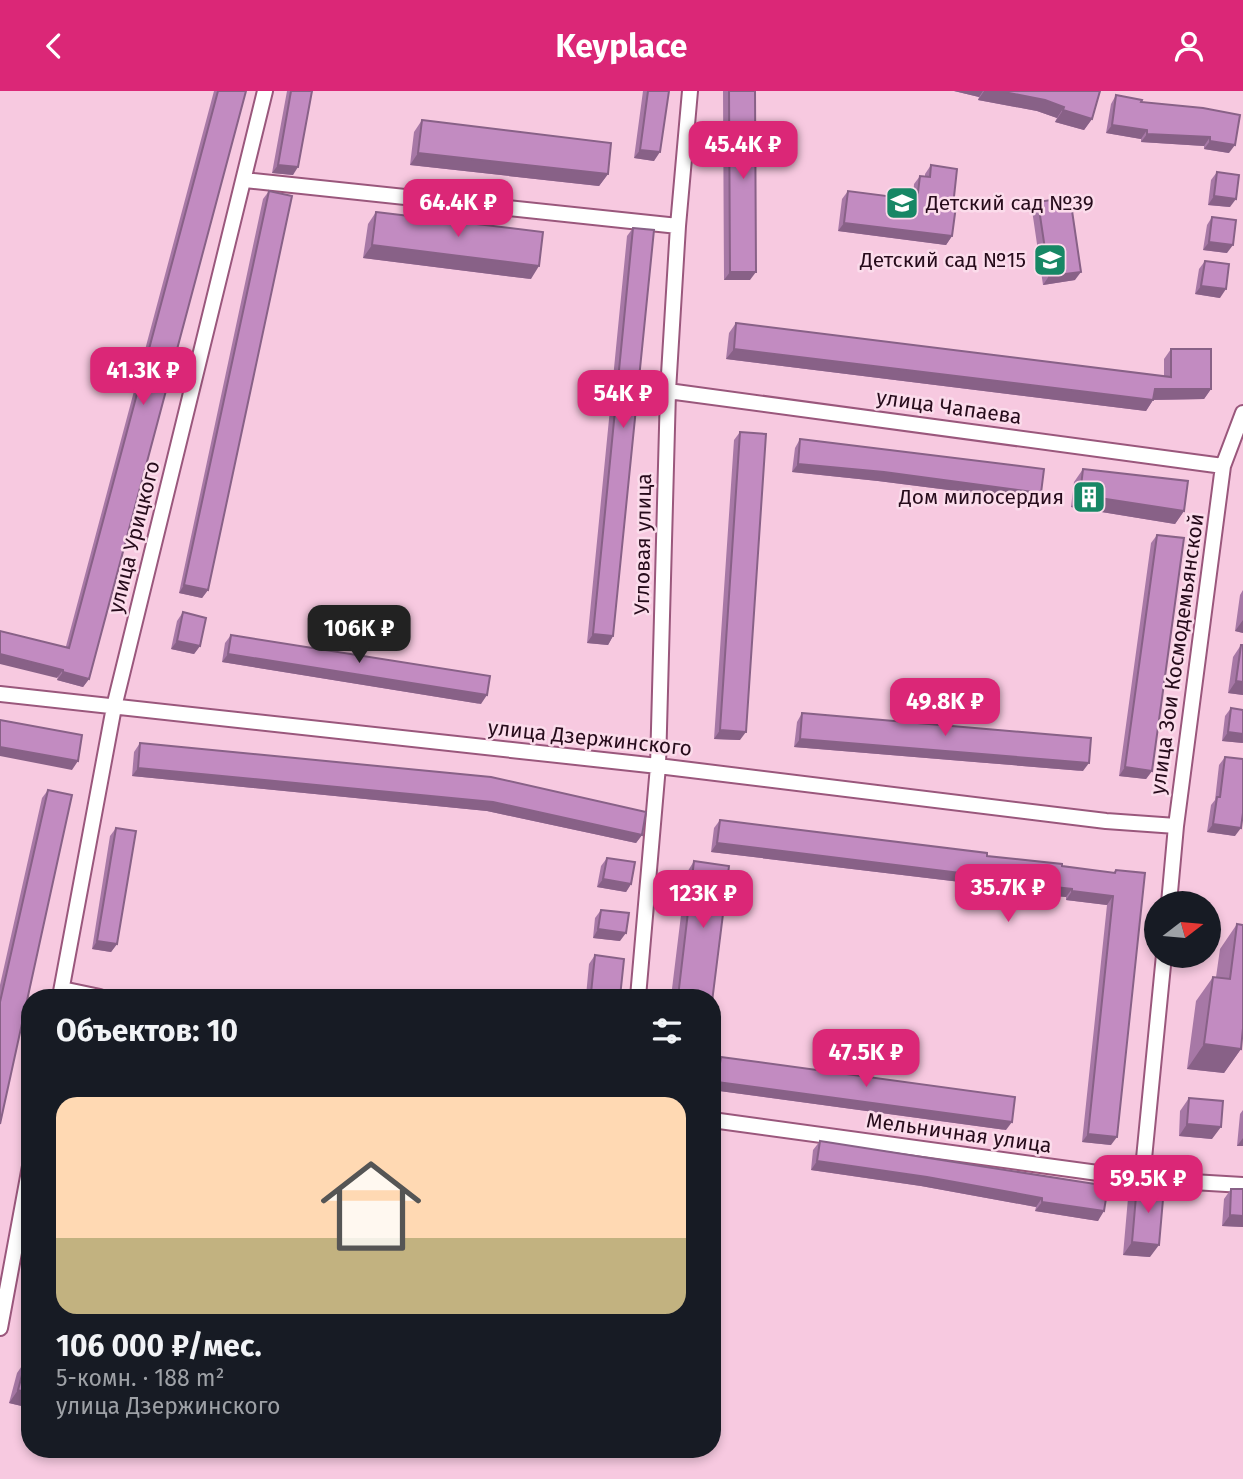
<!DOCTYPE html>
<html lang="ru">
<meta charset="utf-8">
<style>
:root{--surface:#171b24;--page:#20242c;--text:#f1f3f6;--muted:#9ea1a6;--accent:#db2777}
body{margin:0;font-family:"Fira Sans",sans-serif;background:var(--page);color:var(--text);height:100vh;display:flex;flex-direction:column;font-size:26px;white-space:nowrap}
*{box-sizing:border-box;margin:0}
p{font-size:23px;color:var(--muted)}
.icon{flex:none;width:38px;height:38px;fill:none;stroke:currentColor;stroke-width:2;stroke-linecap:round;stroke-linejoin:round}
.map{position:relative;flex:1;overflow:hidden}
.side{position:absolute;left:21px;top:898px;width:700px;height:469px;display:flex;flex-direction:column;background:var(--surface);border-radius:28px;box-shadow:0 4px 10px #0003}
.side>*{flex:none}
.needle{width:46px;rotate:74deg}
.buttons{position:absolute;left:1144px;top:800px;display:grid;gap:14px}
.buttons a{display:grid;place-items:center;width:77px;height:77px;border-radius:50%;background:var(--surface);box-shadow:0 4px 10px #0003;font-size:35px}
.price{position:absolute;translate:-50% -60px;padding:0 16px;border-radius:14px;background:var(--accent);color:#fff;font-size:23px;line-height:46px;filter:drop-shadow(0 2px 4px #0008)}
.price::after{content:'';position:absolute;left:50%;top:42px;width:21px;height:16px;margin-left:-10px;background:inherit;clip-path:polygon(0 0,100% 0,50% 100%)}
.price.selected{background:#222;color:#fff}
ul{padding:0;list-style:none}
li{display:grid;align-content:center;gap:14px;height:371px;padding:0 35px}
li span{display:grid;place-items:center;height:217px;border-radius:21px;color:#555}
li>.icon{margin-inline-start:auto}
span .icon{width:126px;height:126px;fill:#fffc;stroke-width:1}
li b{font-size:30px}
h2{display:flex;justify-content:space-between;align-items:center;height:84px;padding:0 35px;font-size:30px}
header{display:flex;justify-content:space-between;align-items:center;height:91px;padding:0 35px;background:var(--accent);color:#fff;font-size:32px;font-weight:700}
.map>svg:first-child{display:block}
</style>
<header><svg class="icon" aria-label="back" viewBox="0 0 24 24"><path d="M15 5l-7 7 7 7"/></svg>Keyplace<svg class="icon" aria-label="person" viewBox="0 0 24 24"><circle cx="12" cy="8" r="4"/><path d="M4 21q1-7 8-7t8 7"/></svg></header>
<div class="map">
<svg width="1243" height="1388" viewBox="0 0 1243 1388">
<rect width="100%" height="100%" fill="#f7c9e0"/>
<g fill="none" stroke-linecap="round" stroke-linejoin="round">
<defs>
<path id="minor" d="M245 89 678 135
M668 300 1223 375
M0 603 658 675 1106 730 1176 735
M1169 812 1176 735 1223 375 1243 322
M62 898 100 906
M60 906 114 616 265 0
M638 906 658 675 668 300 678 135 690 0
M712 1029 1142 1088 1243 1094
M1142 1088 1164 864
M0 1237 30 1075"/>
</defs>
<use href="#minor" stroke="#9a577c" stroke-width="18"/>
<use href="#minor" stroke="#fff" stroke-width="14"/>
</g>
<path fill="#a778a6" d="M214 0H246L89 588 83 596 57 589Z
M287 0H312L293 84 272 82Z
M643 0H669L654 70 634 67Z
M723 0H755L750 189H724Z
M954 0H1100L1092 28 1084 39 1055 31 1057 27 1037 20 978 9 979 6Z
M1116 4 1141 11 1203 17 1229 62 1204 58V55L1141 51V48L1106 42 1111 13Z
M422 29 608 83 599 95 410 74 414 41Z
M931 74 953 115 952 145 946 154 838 140 842 108 848 100 913 108 914 93 920 85H925V83Z
M1217 81 1230 116 1208 114 1211 89Z
M269 100 208 499 202 507 179 502 263 108Z
M1038 111 1075 189 1043 194 1032 119Z
M376 121 531 188 363 167 368 133Z
M1212 126 1227 162 1203 159 1207 134Z
M633 137 613 545 608 554 587 552 627 145Z
M1205 170 1220 207 1195 203 1199 178Z
M736 232 1164 285V268L1171 258 1211 298 1204 308 1153 309 1146 320 726 268 729 242Z
M740 341V649L714 648 734 349Z
M800 348 1041 402 1035 410 878 390 792 381 795 357Z
M1083 378 1184 420 1175 433 1071 416 1074 391Z
M1157 444 1152 680 1146 688 1119 685 1151 452Z
M1243 499V542L1235 540 1240 504Z
M183 521 200 555 194 563 171 558 177 530Z
M231 544 481 613 222 571 225 552Z
M1241 554H1243V604L1228 602 1233 566Z
M1231 617 1243 652 1222 650 1225 625Z
M802 622 1083 680 794 656 797 631Z
M140 652 642 744 636 752 487 720 132 685 134 661Z
M1225 666 1235 745 1207 741 1211 714 1215 709 1219 674Z
M48 699 0 1033V894L42 707Z
M720 729 1062 775 1113 782 1116 779 1111 1054 1082 1051 1107 814 1066 809V806L994 799V795L711 761 714 737Z
M116 737 117 853 111 861 92 858 110 745Z
M607 767 631 793 626 801 597 796 601 775Z
M694 770 712 906H671L686 783Z
M601 819 620 850 593 847 595 827Z
M1237 833 1241 958 1224 982 1187 978 1196 910 1213 886H1216L1220 858Z
M595 864 620 906H585L586 905 589 873Z
M721 966 1006 1039 712 999 715 974Z
M1189 1007 1212 1048 1179 1045 1180 1020Z
M1243 1019V1055H1237L1240 1023Z
M820 1050 1108 1095 1098 1130 1035 1120 1036 1116 921 1095 811 1079 813 1059Z
M1137 1094 1150 1166 1123 1164 1128 1107Z
M1231 1098H1243V1136L1222 1135 1224 1108Z
M26 1269 30 1317 9 1312 17 1282Z"/>
<path fill="#886187" d="M954 0H983L979 6Z
M984 0H999L1045 9 1064 16 1057 27 1037 20 978 9Z
M1063 19 1092 28 1084 39 1055 31Z
M1112 34 1147 39 1141 48 1106 42Z
M1147 43 1210 46 1204 55 1141 51Z
M1210 50 1235 54 1229 62 1204 58Z
M640 59 660 61 654 70 634 67Z
M418 62 608 83 599 95 410 74Z
M278 74 298 76 293 84 272 82Z
M1214 105 1236 108 1230 116 1208 114Z
M844 132 952 145 946 154 838 140Z
M1209 151 1233 154 1227 162 1203 159Z
M372 154 539 175 531 188 363 167Z
M730 181H756L750 189H724Z
M1081 181 1075 189 1043 194 1049 185Z
M1201 195 1226 198 1220 207 1195 203Z
M734 258 1155 298H1211L1204 308 1148 309H1153L1146 320 726 268Z
M798 373 884 381 1041 402 1035 410 878 390 792 381Z
M1080 404 1184 420 1175 433 1071 416Z
M184 494 208 499 202 507 179 502Z
M1243 529V542L1235 540Z
M593 543 613 545 608 554 587 552Z
M177 550 200 555 194 563 171 558Z
M0 563 63 579 57 587 0 573Z
M228 563 487 604 481 613 222 571Z
M63 581 89 588 83 596 57 589Z
M1236 590 1243 591V604L1228 602Z
M720 639 746 641 740 649 714 648Z
M1228 641 1243 643V652L1222 650Z
M800 648 1089 672 1083 680 794 656Z
M0 656 78 670 72 679 0 665Z
M1125 676 1152 680 1146 688 1119 685Z
M138 677 493 711 642 744 636 752 487 720 132 685Z
M1213 733 1241 737 1235 745 1207 741Z
M717 752 1000 787 994 795 711 761Z
M603 788 631 793 626 801 597 796Z
M1000 790 1072 798 1066 806 994 799Z
M1072 800 1113 805 1107 814 1066 809Z
M598 838 626 842 620 850 593 847Z
M97 850 117 853 111 861 92 858Z
M1204 953 1241 958 1224 982 1187 978Z
M717 991 1012 1031 1006 1039 712 999Z
M1187 1033 1221 1036 1212 1048 1179 1045Z
M1088 1043 1117 1046 1111 1054 1082 1051Z
M1243 1047V1055H1237Z
M817 1070 927 1086 1042 1107 1036 1116 921 1095 811 1079Z
M1042 1111 1104 1120 1098 1130 1035 1120Z
M1230 1124 1243 1125V1136L1222 1135Z
M1132 1151 1159 1154 1150 1166 1123 1164Z
M18 1299 30 1303V1317L9 1312Z"/>
<path fill="#c28bc1" stroke="#886187" stroke-width="2" d="M218 0H246L89 588 63 581V579L0 563V540L69 557Z
M291 0H312L298 76 278 74Z
M648 0H669L660 61 640 59Z
M729 0H755L756 181H730Z
M999 0H1100L1092 28 1063 19 1064 16 1045 9Z
M1116 4 1142 9 1141 11 1203 17 1240 24 1235 54 1210 50V46L1147 43V39L1112 34Z
M422 29 611 52 608 83 418 62Z
M931 74 957 78 953 115H956L952 145 844 132 848 100 917 109 920 85 930 86Z
M1217 81 1239 84 1236 108 1214 105Z
M269 100 292 105 208 499 184 494Z
M1070 106 1081 181 1049 185 1038 111Z
M376 121 543 141 539 175 372 154Z
M1212 126 1236 129 1233 154 1209 151Z
M633 137 654 139 613 545 593 543Z
M1205 170 1229 173 1226 198 1201 195Z
M736 232 1171 286V258H1211V298H1155L1153 309 734 258Z
M740 341 766 343 746 641 720 639Z
M800 348 1044 378 1041 402 884 381 798 373Z
M1083 378 1188 390 1184 420 1080 404Z
M1157 444 1184 447 1152 680 1125 676Z
M183 521 206 527 200 555 177 550Z
M231 544 490 585 487 604 228 563Z
M1241 554H1243V591L1236 590Z
M1231 617 1243 619V643L1228 641Z
M802 622 1091 647 1089 672 800 648Z
M0 629 82 644 78 670 0 656Z
M140 652 491 686 646 721 642 744 493 711 138 677Z
M1225 666 1243 668V722L1241 737 1213 733 1217 706H1220Z
M48 699 72 704 0 1033V911Z
M720 729 987 762V765L1062 773V775L1115 782 1116 779 1145 782 1117 1046 1088 1043 1113 805 1072 800V798L1000 790V787L717 752Z
M116 737 136 740 117 853 97 850Z
M607 767 635 771 631 793 603 788Z
M694 770 729 775 712 911V906H678Z
M601 819 629 822 626 842 598 838Z
M1237 833 1243 834V937L1241 958 1204 953 1213 886 1230 888Z
M595 864 624 868 620 906H588L589 901 591 902Z
M721 966 1015 1006 1012 1031 717 991Z
M1189 1007 1223 1010 1221 1036 1187 1033Z
M820 1050 1108 1095 1104 1120 1042 1111V1107L927 1086 817 1070Z
M1137 1094 1164 1097 1159 1154 1132 1151Z
M1231 1098H1243V1125L1230 1124Z
M26 1269 30 1270V1303L18 1299Z"/>
<defs>
<symbol id="school-square" viewBox="-11 -11 22 22"><rect x="-9" y="-9" width="18" height="18" rx="4" fill="#178765" stroke="#fbdceb"/><path d="M0-5L7-2L0 1L-7-2ZM-4 1L0 2.5L4 1V4Q0 6-4 4Z" fill="#fff"/></symbol>
<symbol id="building-square" viewBox="-11 -11 22 22"><rect x="-9" y="-9" width="18" height="18" rx="4" fill="#178765" stroke="#fbdceb"/><path d="M-4-6H4V6H1V3H-1V6H-4ZM-2.5-4.3h1.7v1.8h-1.7ZM.8-4.3h1.7v1.8H.8ZM-2.5-1h1.7V.8h-1.7ZM.8-1h1.7V.8H.8Z" fill="#fff"/></symbol>
</defs>
<g fill-rule="evenodd">
<use href="#school-square" x="883" y="93" width="38" height="38"/>
<use href="#school-square" x="1031" y="150" width="38" height="38"/>
<use href="#building-square" x="1070" y="387" width="38" height="38"/>
</g>
<g text-anchor="middle" dominant-baseline="central" stroke-width="5" stroke-linejoin="round" paint-order="stroke">
<g font-size="21" fill="#260b1b" stroke="#fbdceb" text-anchor="end">
<text x="926" y="112" text-anchor="start">Детский сад №39</text>
<text x="1026" y="169">Детский сад №15</text>
<text x="1064" y="406">Дом милосердия</text>
</g>
<g font-size="21" fill="#260b1b" stroke="#fbdceb">
<text transform="translate(949 316) rotate(8)">улица Чапаева</text>
<text transform="translate(134 446) rotate(-76)">улица Урицкого</text>
<text transform="translate(643 453) rotate(-89)">Угловая улица</text>
<text transform="translate(1177 563) rotate(-82)">улица Зои Космодемьянской</text>
<text transform="translate(590 647) rotate(6)">улица Дзержинского</text>
<text transform="translate(959 1042) rotate(8)">Мельничная улица</text>
</g>
</g>
</svg>
<div class="buttons">
<a><svg class="needle" viewBox="-14 -14 28 28"><path d="M0-13l5 13h-10z" fill="#e53935"/><path d="M0 13l5-13h-10z" fill="#9ea1a6"/></svg></a>
</div>
<b class="price" style="left:743px;top:90px">45.4K ₽</b>
<b class="price" style="left:458px;top:148px">64.4K ₽</b>
<b class="price" style="left:143px;top:316px">41.3K ₽</b>
<b class="price" style="left:623px;top:339px">54K ₽</b>
<b class="price selected" style="left:359px;top:574px">106K ₽</b>
<b class="price" style="left:945px;top:647px">49.8K ₽</b>
<b class="price" style="left:1008px;top:833px">35.7K ₽</b>
<b class="price" style="left:703px;top:839px">123K ₽</b>
<b class="price" style="left:866px;top:998px">47.5K ₽</b>
<b class="price" style="left:1148px;top:1124px">59.5K ₽</b>
<section class="side">
<h2>Объектов: 10<svg class="icon" aria-label="filters" viewBox="0 0 24 24"><path d="M4 7h16M4 17h16"/><circle cx="9" cy="7" r="2"/><circle cx="15" cy="17" r="2"/></svg></h2>
<ul>
<li><span style="background:linear-gradient(#ffd9b3 65%,#c2b280 0)"><svg class="icon" aria-label="home" viewBox="0 0 24 24"><path d="M3 11l9-7 9 7M6 9v11h12V9"/></svg></span><div><b>106 000 ₽/мес.</b><p>5-комн. · 188 m²</p><p>улица Дзержинского</p></div></li>
</ul>
</section>
</div>
